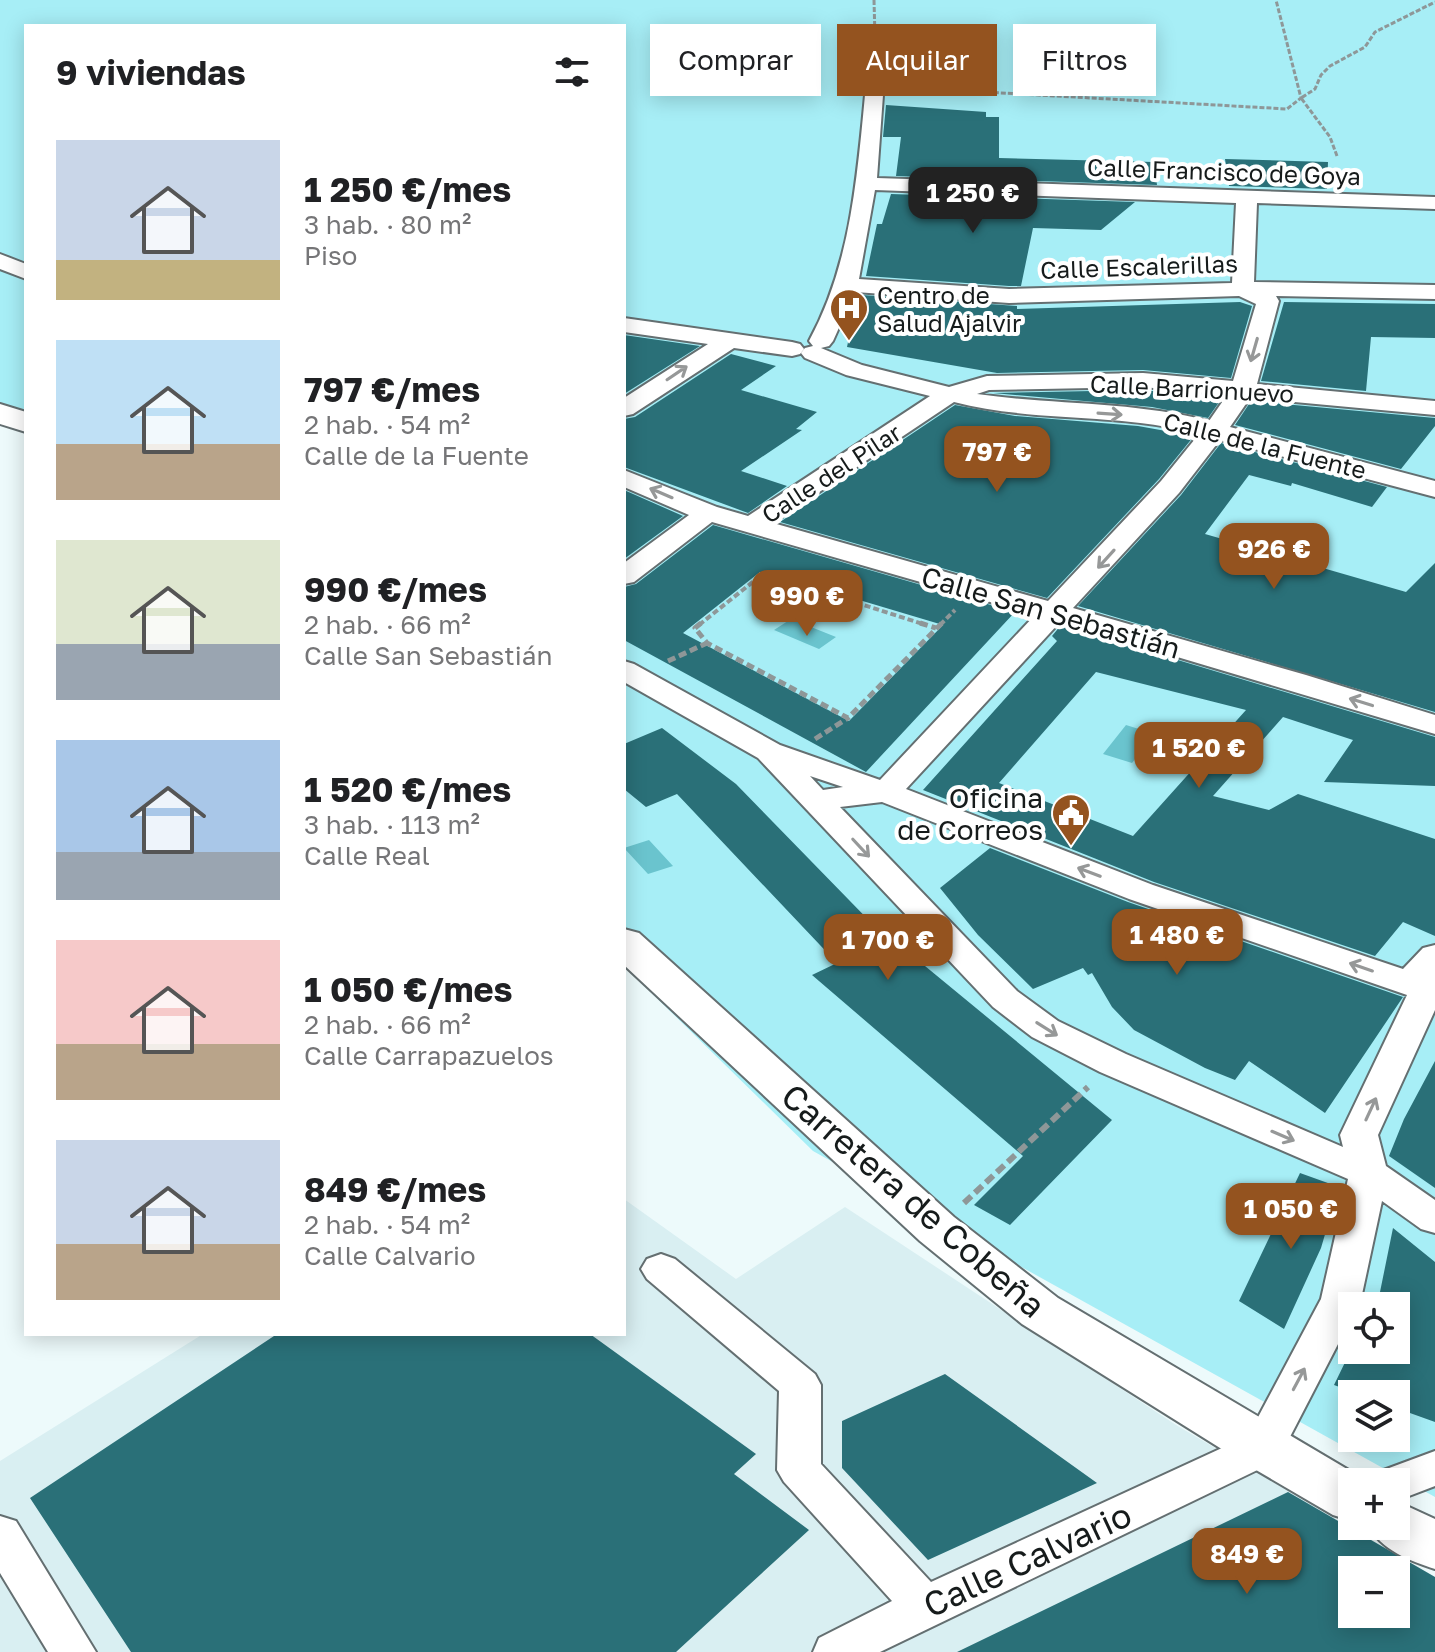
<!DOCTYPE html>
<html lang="es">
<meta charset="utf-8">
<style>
:root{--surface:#fff;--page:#f6f6f6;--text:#202124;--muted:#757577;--accent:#94531f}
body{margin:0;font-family:"Golos Text",sans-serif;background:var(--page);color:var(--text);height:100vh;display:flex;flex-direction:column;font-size:30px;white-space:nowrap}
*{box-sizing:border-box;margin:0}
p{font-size:26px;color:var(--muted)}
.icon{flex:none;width:44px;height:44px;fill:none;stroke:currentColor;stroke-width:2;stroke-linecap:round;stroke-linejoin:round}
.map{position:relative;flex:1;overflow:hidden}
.sheet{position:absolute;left:24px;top:24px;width:602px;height:1312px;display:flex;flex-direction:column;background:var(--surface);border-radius:0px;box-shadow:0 4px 20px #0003}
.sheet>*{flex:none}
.banner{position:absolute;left:650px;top:24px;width:664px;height:72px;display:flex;gap:16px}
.tools{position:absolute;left:1338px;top:1292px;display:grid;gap:16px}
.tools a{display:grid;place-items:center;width:72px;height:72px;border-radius:0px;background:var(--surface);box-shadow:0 4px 20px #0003;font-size:40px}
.price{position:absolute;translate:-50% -68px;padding:0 18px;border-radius:16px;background:var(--accent);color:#fff;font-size:26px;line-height:52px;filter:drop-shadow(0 2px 4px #0008)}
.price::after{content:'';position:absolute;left:50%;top:48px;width:24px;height:18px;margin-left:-12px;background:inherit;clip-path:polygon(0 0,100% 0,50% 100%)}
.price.active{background:#222;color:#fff}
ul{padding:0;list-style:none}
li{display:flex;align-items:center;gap:24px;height:200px;padding:0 32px}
li span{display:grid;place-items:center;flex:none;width:224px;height:160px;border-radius:0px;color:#555}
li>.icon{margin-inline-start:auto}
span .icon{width:96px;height:96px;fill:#fffc;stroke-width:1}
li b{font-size:34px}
h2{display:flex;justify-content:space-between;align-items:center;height:96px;padding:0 32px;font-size:34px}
.pill{padding:0 28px;border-radius:0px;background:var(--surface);box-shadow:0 4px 20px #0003;font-size:28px;line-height:72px}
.pill.active{background:var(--accent);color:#fff}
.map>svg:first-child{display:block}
</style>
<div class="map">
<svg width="1435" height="1652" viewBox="0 0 1435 1652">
<rect width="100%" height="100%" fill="#edfafb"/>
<path fill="#d9eff2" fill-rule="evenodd" d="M624 1199 736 1279 845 1207 1176 1425 1435 1577V1652H0V1461L203 1334H624ZM1352 1570H1396V1614H1352Z"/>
<path fill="#a7eef6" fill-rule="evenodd" d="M0 0H1435V1497L813 1151 624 966V26H26V428L0 418ZM1352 1306H1396V1350H1352ZM1352 1394H1396V1438H1352Z"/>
<path fill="#6ac4ce" d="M791 619 836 637 819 649 774 630Z
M1126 725 1155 734 1132 763 1103 754Z
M649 840 673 866 648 874 624 848Z"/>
<path fill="#2a7078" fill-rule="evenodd" d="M886 105 986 112V117H999V158L1154 162 1157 185 896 176 901 137H883Z
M1225 159 1328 162 1327 189 1229 186Z
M891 194 1135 202 1101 230 1033 228 1021 286H1009L866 276 877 224H882Z
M862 295 1017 306V309L1240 302 1252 306 1231 378 1143 370 997 373 847 347 857 299H861Z
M1284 302 1435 304V338L1371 337 1366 391 1261 381Z
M624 335 700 346 624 394Z
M731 354 776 366 741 390 817 412 796 429 802 430 741 471 787 486 748 513 624 467V419L635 417Z
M1143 390 1222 398 1208 418 1152 407 993 393Z
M1251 401 1435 418V426L1401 469 1235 425Z
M955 405 1015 416 1138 426 1194 436 1159 479 1047 598 780 522Z
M1221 443 1387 487 1372 507 1292 483 1291 486 1249 475 1205 534 1406 592 1435 563V712L1078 606 1181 495Z
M624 490 683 516 624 559Z
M713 525 1015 612 866 772 624 640V587L636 584ZM760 572 789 579 943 625 849 721 683 633Z
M1061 625 1435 737V786L1324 782 1353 740 1283 717 1213 796 1269 810 1298 794 1435 839V936L1403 922 1375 956 1154 882 923 790 1057 641 1052 636ZM1096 672 1246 710 1133 836 999 783Z
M662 728 736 784 888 940 891 938 1112 1120 1010 1225 974 1205 1023 1156 812 975 837 963 677 794 646 807 624 789V744Z
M990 848 1128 902 1403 997 1325 1113 1249 1061 1235 1080 1205 1068 1134 1030 1112 1007 1092 973 1088 975 1083 968 1033 989 978 935 940 888Z
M1435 1061V1188L1389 1156 1404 1119Z
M1300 1173 1339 1187 1321 1248 1284 1329 1239 1301Z
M1393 1228 1435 1262V1422L1396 1408V1394H1359L1334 1385 1352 1348 1396 1350V1306H1373L1380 1292Z
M277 1334H590L756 1454 734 1474 809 1530 676 1652H131L30 1498Z
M945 1374 1097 1483 928 1560 842 1468V1421Z
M1288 1492 1435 1577V1652H957ZM1352 1570H1396V1614H1352Z"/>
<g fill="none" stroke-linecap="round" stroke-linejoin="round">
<defs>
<path id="minor" d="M874 89 883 95 877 178 1435 197V209L1257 203 1254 282 1435 285V299L1276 296 1279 301 1257 384 1435 401V415L1250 398 1230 427 1435 481V497L1220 440 1179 493 1073 608 1306 675 1435 715V734L1060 622 906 789 1153 885 1403 969 1423 948 1435 945V1010L1378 1135 1386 1166 1435 1200V1233L1421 1229 1382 1201 1361 1299 1358 1306H1352V1317L1278 1460 880 1652H813L819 1638 892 1601 784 1482 777 1470 779 1391 647 1279 641 1269 647 1259 661 1254 675 1259 815 1374 821 1385V1464L931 1582 1248 1436 1321 1299 1348 1179 1100 1072 1032 1037 993 1007 758 758 624 682V661L634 664 780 745 880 780 1035 615 712 522 634 582 624 584V563L689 515 624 487V470L717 507 748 516 930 396 846 375 805 358 801 353 805 348 813 346 809 341C850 266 857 180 865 95ZM875 190 1236 203 1232 283 1009 289 859 279ZM855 292 1009 303 1239 296 1256 304 1233 381 1143 373 987 376 949 387 862 365 821 348 829 346 833 341ZM1143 387 1227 395 1209 421C1134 401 1054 405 977 394L989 390ZM954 402C1034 423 1119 412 1199 434L1161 481 1048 601 773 523ZM810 776 843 787 823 790ZM882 802 1129 899 1407 995 1340 1135 1343 1147 1126 1054 1058 1021 1017 991 840 807Z
M0 254 26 264V279L0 269Z
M624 318 792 342 800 344 804 349 800 354 792 356 734 348 633 414 624 416V398L708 344 624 332Z
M1435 1451V1486L1396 1501V1482H1375L1381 1471Z
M0 1516 16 1521 96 1652H48L0 1573Z"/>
<path id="tertiary" d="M0 404 26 412V432L0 424Z
M624 929 639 933 954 1217 1058 1298 1369 1482H1352V1521L1333 1515 1244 1463 1022 1324 920 1241 624 965Z
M1396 1501 1435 1519V1569C1410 1561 1381 1550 1369 1526H1396Z"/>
</defs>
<use href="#minor" stroke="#646f71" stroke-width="4"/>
<use href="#tertiary" stroke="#646f71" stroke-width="4"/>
<path stroke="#8e9798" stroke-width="3" stroke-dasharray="5 2" stroke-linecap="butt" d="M874 0 876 75
M896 87 1287 109 1301 98 1276 0
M1337 156 1330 137 1301 98 1315 89 1321 75 1330 66 1365 47 1375 32 1435 2"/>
<path stroke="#8e9798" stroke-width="4" stroke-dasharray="6 3" stroke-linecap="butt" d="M699 625 764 573 926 625
M940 625 955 610"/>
<path stroke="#8e9798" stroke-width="5" stroke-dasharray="8 4" stroke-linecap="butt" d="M701 623 695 628 707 643 848 718 942 623
M920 623 936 628
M668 661 707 643
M815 739 848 718"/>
<path stroke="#8e9798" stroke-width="6" stroke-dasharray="10 5" stroke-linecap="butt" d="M964 1203 1088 1087"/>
<use href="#minor" fill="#fff" fill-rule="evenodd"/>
<use href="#tertiary" fill="#fff" fill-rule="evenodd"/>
</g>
<defs><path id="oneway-shaft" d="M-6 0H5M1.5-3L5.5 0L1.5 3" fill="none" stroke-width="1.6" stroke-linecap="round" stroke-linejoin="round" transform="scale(2)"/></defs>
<g stroke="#969898">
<use href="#oneway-shaft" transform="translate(1254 350) rotate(106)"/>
<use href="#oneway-shaft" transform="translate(677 373) rotate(-34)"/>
<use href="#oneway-shaft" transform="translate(1110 414) rotate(4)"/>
<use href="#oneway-shaft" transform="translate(661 493) rotate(-157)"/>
<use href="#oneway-shaft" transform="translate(1106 559) rotate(132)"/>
<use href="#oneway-shaft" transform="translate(1361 702) rotate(-163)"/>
<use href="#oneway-shaft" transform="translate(861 848) rotate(47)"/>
<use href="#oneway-shaft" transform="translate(1089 872) rotate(-159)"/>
<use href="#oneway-shaft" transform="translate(1361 967) rotate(-161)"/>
<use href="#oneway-shaft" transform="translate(1047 1029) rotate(32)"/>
<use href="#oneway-shaft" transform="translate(1371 1109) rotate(-65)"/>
<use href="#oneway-shaft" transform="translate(1283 1136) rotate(23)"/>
<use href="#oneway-shaft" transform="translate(1299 1379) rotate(-62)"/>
</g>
<defs>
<symbol id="hospital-pin" viewBox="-11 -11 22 30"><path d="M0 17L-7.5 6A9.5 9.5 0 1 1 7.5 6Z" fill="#94531f" stroke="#fff"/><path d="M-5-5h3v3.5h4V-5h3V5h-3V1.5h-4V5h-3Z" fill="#fff"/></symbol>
<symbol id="civic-pin" viewBox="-11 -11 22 30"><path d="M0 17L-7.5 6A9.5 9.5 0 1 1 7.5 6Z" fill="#94531f" stroke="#fff"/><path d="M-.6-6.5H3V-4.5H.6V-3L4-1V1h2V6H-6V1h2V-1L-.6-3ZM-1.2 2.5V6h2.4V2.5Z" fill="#fff"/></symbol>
</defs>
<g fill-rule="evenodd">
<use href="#hospital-pin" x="827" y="286" width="44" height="60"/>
<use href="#civic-pin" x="1049" y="791" width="44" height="60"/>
</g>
<g text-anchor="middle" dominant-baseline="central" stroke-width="8" stroke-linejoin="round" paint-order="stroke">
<g font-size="24" fill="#161b1b" stroke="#fff">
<text transform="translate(1224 171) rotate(2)">Calle Francisco de Goya</text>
<text transform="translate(1139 266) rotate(-2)">Calle Escalerillas</text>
<text transform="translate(1192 388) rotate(3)">Calle Barrionuevo</text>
<text transform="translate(1265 445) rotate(14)">Calle de la Fuente</text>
<text transform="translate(831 473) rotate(-33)">Calle del Pilar</text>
</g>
<g font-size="24" fill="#161b1b" stroke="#fff" text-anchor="start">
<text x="877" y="294">Centro de<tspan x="877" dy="28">Salud Ajalvir</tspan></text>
</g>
<g font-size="28" fill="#161b1b" stroke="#fff">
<text transform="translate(1051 612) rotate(16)">Calle San Sebastián</text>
</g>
<g font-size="28" fill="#161b1b" stroke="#fff" text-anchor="end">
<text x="1043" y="797">Oficina<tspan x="1043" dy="32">de Correos</tspan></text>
</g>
<g font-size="34" fill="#161b1b" stroke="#fff">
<text transform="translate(914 1200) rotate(41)">Carretera de Cobeña</text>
<text transform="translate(1027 1559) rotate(-25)">Calle Calvario</text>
</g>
</g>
</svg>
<div class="tools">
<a><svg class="icon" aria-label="locate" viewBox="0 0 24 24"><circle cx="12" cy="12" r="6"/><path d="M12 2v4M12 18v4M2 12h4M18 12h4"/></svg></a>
<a><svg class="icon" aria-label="layers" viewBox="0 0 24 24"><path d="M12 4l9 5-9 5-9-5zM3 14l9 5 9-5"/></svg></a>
<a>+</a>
<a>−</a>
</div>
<b class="price active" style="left:973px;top:235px">1 250 €</b>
<b class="price" style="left:997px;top:494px">797 €</b>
<b class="price" style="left:1274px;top:591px">926 €</b>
<b class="price" style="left:807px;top:638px">990 €</b>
<b class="price" style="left:1199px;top:790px">1 520 €</b>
<b class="price" style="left:1177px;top:977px">1 480 €</b>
<b class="price" style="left:888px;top:982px">1 700 €</b>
<b class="price" style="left:1291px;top:1251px">1 050 €</b>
<b class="price" style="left:1247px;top:1596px">849 €</b>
<div class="banner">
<a class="pill">Comprar</a>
<a class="pill active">Alquilar</a>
<a class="pill">Filtros</a>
</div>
<section class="sheet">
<h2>9 viviendas<svg class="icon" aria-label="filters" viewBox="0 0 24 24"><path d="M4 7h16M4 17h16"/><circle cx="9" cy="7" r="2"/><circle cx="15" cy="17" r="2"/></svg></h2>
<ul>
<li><span style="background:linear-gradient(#c9d6e8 75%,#c2b280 0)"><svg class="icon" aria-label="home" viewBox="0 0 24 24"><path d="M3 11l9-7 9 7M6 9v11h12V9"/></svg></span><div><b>1 250 €/mes</b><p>3 hab. · 80 m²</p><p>Piso</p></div></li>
<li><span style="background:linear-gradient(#bfe0f5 65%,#b9a48a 0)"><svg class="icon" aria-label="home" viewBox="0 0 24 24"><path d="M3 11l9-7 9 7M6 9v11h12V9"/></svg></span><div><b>797 €/mes</b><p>2 hab. · 54 m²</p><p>Calle de la Fuente</p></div></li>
<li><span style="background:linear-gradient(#dfe7d0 65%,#9aa5b1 0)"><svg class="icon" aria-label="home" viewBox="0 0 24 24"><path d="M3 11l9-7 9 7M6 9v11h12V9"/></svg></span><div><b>990 €/mes</b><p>2 hab. · 66 m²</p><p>Calle San Sebastián</p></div></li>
<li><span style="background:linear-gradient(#a9c7e8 70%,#9aa5b1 0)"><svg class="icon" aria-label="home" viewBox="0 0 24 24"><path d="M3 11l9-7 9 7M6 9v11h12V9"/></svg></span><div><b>1 520 €/mes</b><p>3 hab. · 113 m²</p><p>Calle Real</p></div></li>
<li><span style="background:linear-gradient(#f6c9c9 65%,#b9a48a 0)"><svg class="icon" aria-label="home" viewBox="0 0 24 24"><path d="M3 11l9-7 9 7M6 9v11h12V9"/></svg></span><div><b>1 050 €/mes</b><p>2 hab. · 66 m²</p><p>Calle Carrapazuelos</p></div></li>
<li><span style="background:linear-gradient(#c9d6e8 65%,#b9a48a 0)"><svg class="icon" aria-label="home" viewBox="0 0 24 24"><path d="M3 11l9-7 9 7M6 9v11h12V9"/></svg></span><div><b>849 €/mes</b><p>2 hab. · 54 m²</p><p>Calle Calvario</p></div></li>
</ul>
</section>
</div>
